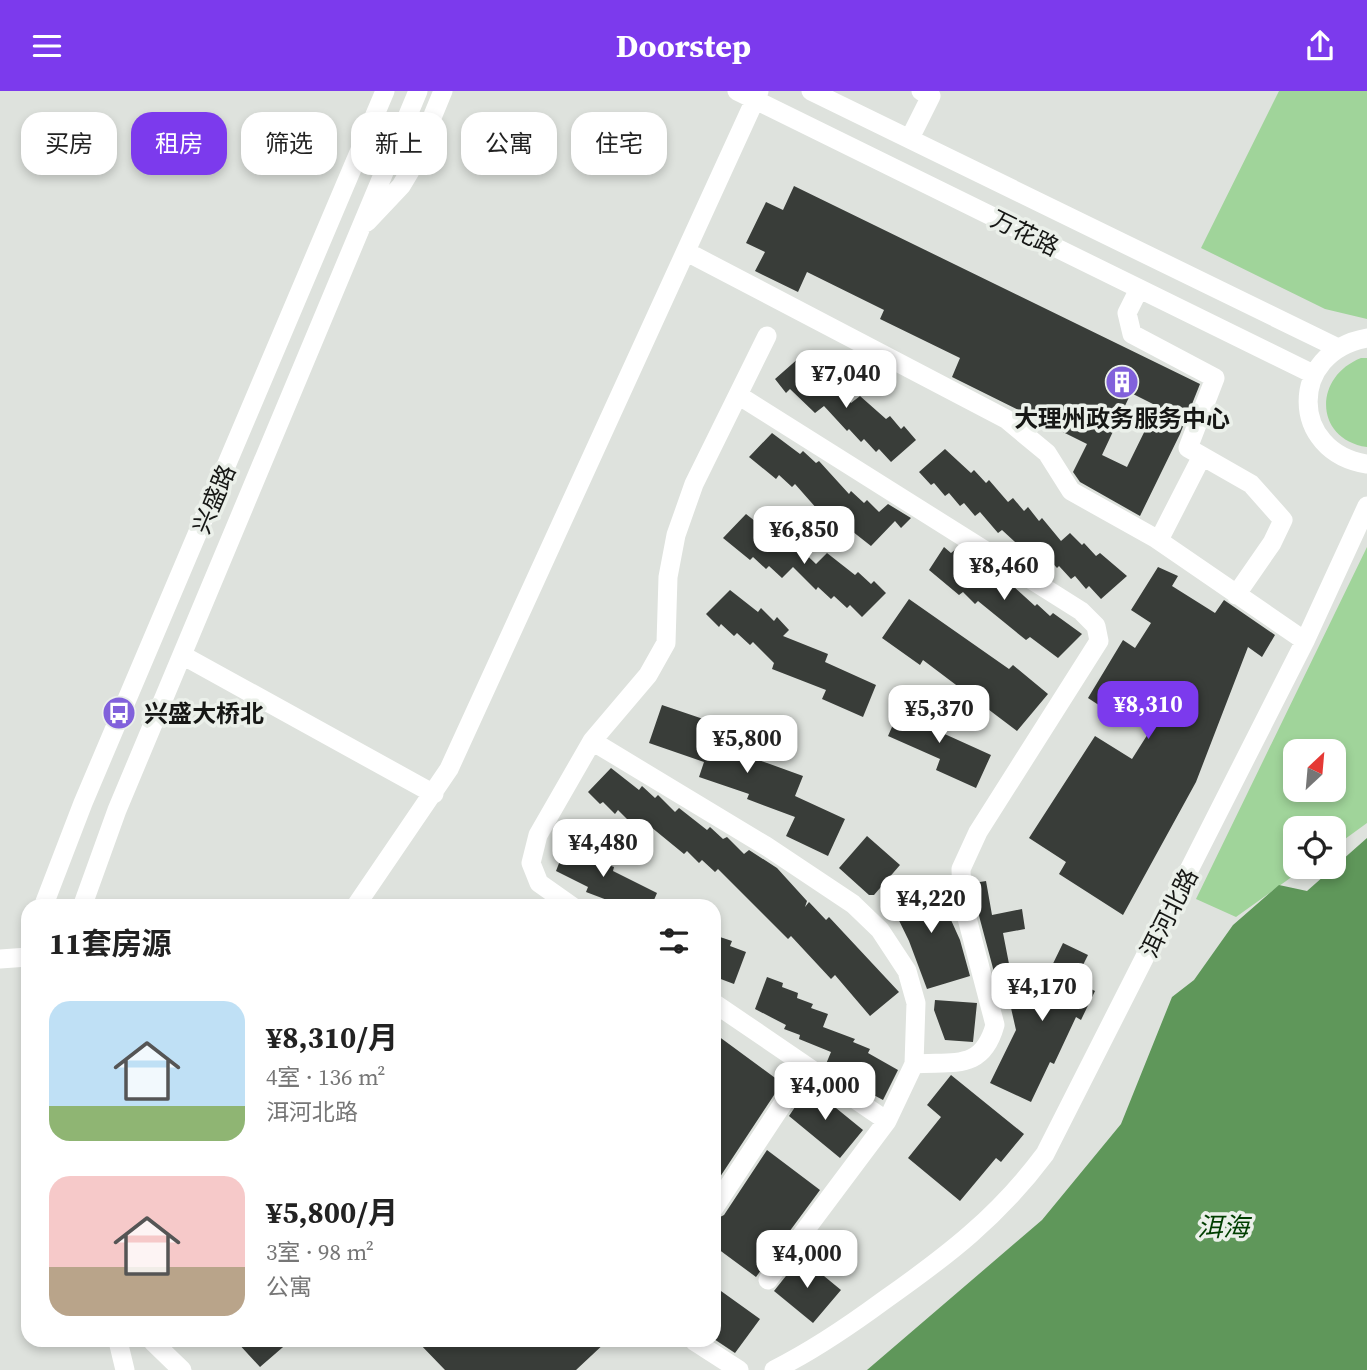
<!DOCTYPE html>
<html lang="zh">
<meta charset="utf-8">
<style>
:root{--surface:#fff;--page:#f2f2f2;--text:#222;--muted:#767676;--accent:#7c3aed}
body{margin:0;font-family:"Source Serif 4","Noto Sans SC",serif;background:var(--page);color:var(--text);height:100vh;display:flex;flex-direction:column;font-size:26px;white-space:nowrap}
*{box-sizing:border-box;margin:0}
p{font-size:23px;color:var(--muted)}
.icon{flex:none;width:38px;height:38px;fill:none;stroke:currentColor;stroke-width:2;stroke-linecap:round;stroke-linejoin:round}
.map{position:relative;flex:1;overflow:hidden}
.panel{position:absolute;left:21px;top:808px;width:700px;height:448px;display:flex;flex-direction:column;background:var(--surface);border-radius:21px;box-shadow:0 4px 10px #0003}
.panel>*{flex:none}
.guide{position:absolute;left:21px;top:21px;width:700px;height:63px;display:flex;gap:14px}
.needle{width:46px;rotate:26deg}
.fabs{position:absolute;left:1283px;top:648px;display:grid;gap:14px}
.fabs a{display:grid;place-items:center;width:63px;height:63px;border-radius:14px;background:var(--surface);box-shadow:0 4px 10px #0003;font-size:35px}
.price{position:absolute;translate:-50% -60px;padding:0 16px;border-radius:14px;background:#fff;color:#222;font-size:23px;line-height:46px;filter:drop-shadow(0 2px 4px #0008)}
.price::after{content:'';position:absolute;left:50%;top:42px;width:21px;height:16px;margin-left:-10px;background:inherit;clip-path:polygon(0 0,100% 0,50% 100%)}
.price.active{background:var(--accent);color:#fff}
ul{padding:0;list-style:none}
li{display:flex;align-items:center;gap:21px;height:175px;padding:0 28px}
li span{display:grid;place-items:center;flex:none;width:196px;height:140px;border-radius:21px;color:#555}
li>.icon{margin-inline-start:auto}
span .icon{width:84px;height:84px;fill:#fffc;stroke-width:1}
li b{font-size:30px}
h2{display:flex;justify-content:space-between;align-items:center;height:84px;padding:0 28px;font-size:30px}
.chip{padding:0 24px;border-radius:21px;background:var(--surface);box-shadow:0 4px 10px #0003;font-size:24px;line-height:63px}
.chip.active{background:var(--accent);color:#fff}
header{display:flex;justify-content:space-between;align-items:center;height:91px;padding:0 28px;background:var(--accent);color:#fff;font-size:32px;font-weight:700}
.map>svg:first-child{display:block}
</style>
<header><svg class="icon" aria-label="menu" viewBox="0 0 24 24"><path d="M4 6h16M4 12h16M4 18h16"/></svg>Doorstep<svg class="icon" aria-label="share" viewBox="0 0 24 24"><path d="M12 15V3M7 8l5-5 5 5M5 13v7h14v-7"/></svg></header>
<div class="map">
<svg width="1367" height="1279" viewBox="0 0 1367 1279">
<rect width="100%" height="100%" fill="#dee2dd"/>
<path fill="#a0d49a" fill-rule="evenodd" d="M1279 0H1367V228L1325 218 1201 157Z
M1361 267H1367V356C1314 348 1313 286 1361 267Z
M1367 456V732L1334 756V737H1295V775H1307L1236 826 1196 808ZM1295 660H1334V698H1295Z"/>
<path fill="#5f975a" d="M1367 747V1279H867L1042 1129 1121 1033 1172 906 1194 889 1233 834 1279 794 1307 800Z"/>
<path fill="#393d39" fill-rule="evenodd" d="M794 95 1200 293 1180 343 1140 425 1080 391 1073 381 1087 353 952 286 960 267 880 228 884 219 807 181 798 201 755 180 765 161 746 152 766 111 783 119ZM1131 302 1157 315 1127 376 1102 364Z
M800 266 812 279 815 276 827 290 829 287 851 312 860 305 886 328 890 325 901 338 904 335 916 349 891 371 879 358 876 361 864 348 861 351 849 338 847 340 824 315 815 322 790 298 786 302 775 288Z
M772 342 800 363 803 360 816 372 819 370 849 403 851 400 864 412 867 409 879 421 888 413 911 427 901 437 895 430 871 455 843 433 840 437 827 425 825 427 795 393 792 396 779 384 776 388 749 366Z
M945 358 971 382 974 379 986 392 989 389 1008 411 1013 407 1024 420 1028 416 1039 430 1042 427 1061 450 1070 442 1082 454 1084 452 1096 465 1100 462 1127 485 1101 508 1089 495 1086 498 1075 485 1071 488 1059 475 1057 477 1037 455 1028 463 1002 439 998 442 980 421 975 425 964 412 960 415 949 402 945 405 934 392 931 394 919 381Z
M746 423 774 445 777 442 790 454 793 451 816 473 827 462 855 484 858 481 871 493 874 490 886 502 862 526 850 514 847 517 834 505 831 508 818 496 816 499 793 476 782 487 769 475 766 478 753 466 750 469 723 447Z
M944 456 951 462 956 458 983 479 987 476 999 488 1002 485 1035 515 1037 513 1050 525 1053 522 1082 543 1058 567 1030 546 1026 549 978 510 975 513 963 501 959 504 929 479Z
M1158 476 1178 485 1172 495 1215 522 1224 509 1275 544 1262 566 1248 556 1196 691 1123 824 1059 783 1066 771 1029 747 1095 645 1132 668 1165 616 1140 598 1120 628 1088 607 1123 549 1135 557 1151 532 1131 519Z
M730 499 758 521 761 517 774 530 777 526 789 539 783 545 828 563 825 571 876 594 863 626 822 608 826 599 772 578 774 572 753 551 750 554 737 542 734 545 721 533 719 536 706 523Z
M909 508 1009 578 1013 574 1048 603 1017 640 923 569 920 574 882 547Z
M903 611 943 629 938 640 991 664 976 697 936 679 940 668 888 645Z
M662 614 712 631 710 638 749 652 745 664 803 685 795 705 845 728 828 765 786 745 795 726 747 708 749 703 699 686 704 671 649 652Z
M611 677 639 699 642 695 655 707 658 704 675 721 679 717 707 739 710 736 723 748 727 746 744 763 749 759 777 777 807 810 805 816 809 811 826 829 829 826 899 901 870 925 835 884 831 888 791 845 788 848 718 778 715 781 702 769 699 772 687 760 684 763 651 736 646 741 634 729 631 732 618 719 615 723 603 711 600 713 588 701Z
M867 745 900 774 874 804H869L839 777Z
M568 749 600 765 598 770 614 776 613 780 657 802 651 816H614L615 812 586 801 588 796 556 780Z
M933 789 960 849 970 885 927 898 909 850 889 809Z
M986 790 992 824 1022 818 1025 838 1003 842 1010 878 994 881 974 806V792Z
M714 844 732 850 730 855 746 861 734 893 718 887 719 882 714 880Z
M1063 852 1088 864 1075 890 1095 900 1081 929 1076 926 1054 973 1050 971 1031 1011 990 992 1016 939 1006 895 1046 887Z
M767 886 783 892 782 896 798 902 797 907 813 913 811 917 828 923 823 936 855 948 853 951 870 958 868 962 898 979 883 1009 855 994 857 990 841 983 842 980 826 973 831 961 799 948 800 944 784 938 786 934 755 918Z
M935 909 977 912 973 951 945 949 934 919Z
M714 942 782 992 714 1095Z
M951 984 1024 1043 1001 1071 996 1067 960 1110 908 1067 941 1026 927 1014Z
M809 995 863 1039 840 1067 789 1025Z
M767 1059 820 1099 756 1186 714 1155V1129L724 1124Z
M801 1166 841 1199 813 1232 774 1200Z
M714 1195 760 1228 735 1262 714 1248Z
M236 1250H290L260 1276Z
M417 1250H607L576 1279H445Z"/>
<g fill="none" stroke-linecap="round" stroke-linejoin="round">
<path stroke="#fff" stroke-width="19" d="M737 0 1313 283
M811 0 1336 256
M910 47 931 5 921 0
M367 131 401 95 410 80 443 0
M687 161 1006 328 1047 362 1071 400 1155 447 1305 550
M1139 198 1127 222 1132 243 1215 287 1188 357 1251 393 1283 429 1272 452 1236 504
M1367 247C1288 261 1289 361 1367 373
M738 304 1081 520 1096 535 1099 550 978 741 961 778 962 808 995 934C982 980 955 970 914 973
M1159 449 1202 365
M182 564 434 703
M592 650 766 755 853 813 880 839 907 880 916 912 914 973 887 1030 768 1189
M43 816 83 712 385 0
M82 816 117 719 418 0
M355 816 449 678 759 0
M573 816 539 792 531 772 538 744 592 650 648 584 666 552 668 486 676 444 694 393 767 245
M0 868 28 866
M714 912 887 1030
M714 1117 807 976
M118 1250 125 1279
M694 1250 739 1279
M153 1251 182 1279
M774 1279C812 1260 849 1235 883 1210 947 1165 998 1126 1045 1063L1305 550 1367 415"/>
</g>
<defs>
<symbol id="building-disc" viewBox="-11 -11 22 22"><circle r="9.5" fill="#8161db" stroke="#ebf0ea"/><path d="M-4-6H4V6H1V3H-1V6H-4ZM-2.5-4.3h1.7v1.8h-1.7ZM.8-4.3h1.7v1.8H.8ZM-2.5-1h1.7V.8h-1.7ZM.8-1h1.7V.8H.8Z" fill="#fff"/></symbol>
<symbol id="bus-disc" viewBox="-11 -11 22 22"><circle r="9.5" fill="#8161db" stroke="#ebf0ea"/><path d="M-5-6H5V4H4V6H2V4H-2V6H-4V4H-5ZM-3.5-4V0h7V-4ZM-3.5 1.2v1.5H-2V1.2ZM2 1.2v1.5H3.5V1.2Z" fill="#fff"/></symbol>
</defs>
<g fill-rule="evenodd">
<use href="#building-disc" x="1103" y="272" width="38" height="38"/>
<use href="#bus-disc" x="100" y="603" width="38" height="38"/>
</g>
<g text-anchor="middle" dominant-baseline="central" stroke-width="7" stroke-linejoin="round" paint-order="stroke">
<g font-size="24" fill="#161715" stroke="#ebf0ea">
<text transform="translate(1025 142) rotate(26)">万花路</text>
<text transform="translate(214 408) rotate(-67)">兴盛路</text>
<text transform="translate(1169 822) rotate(-63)">洱河北路</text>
</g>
<g font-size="24" font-weight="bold" fill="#161715" stroke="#ebf0ea">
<text x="1122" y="327">大理州政务服务中心</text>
<text x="144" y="622" text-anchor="start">兴盛大桥北</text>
</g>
<g font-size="26" font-style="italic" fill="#003e00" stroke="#ebf0ea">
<text x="1223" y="1136">洱海</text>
</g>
</g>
</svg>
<div class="fabs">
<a><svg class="needle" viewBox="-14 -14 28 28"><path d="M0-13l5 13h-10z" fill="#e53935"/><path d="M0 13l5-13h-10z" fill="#767676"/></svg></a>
<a><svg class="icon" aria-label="locate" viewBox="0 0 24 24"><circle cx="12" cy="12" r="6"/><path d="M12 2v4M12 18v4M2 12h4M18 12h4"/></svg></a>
</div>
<b class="price" style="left:846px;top:319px">¥7,040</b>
<b class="price" style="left:804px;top:475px">¥6,850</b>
<b class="price" style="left:1004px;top:511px">¥8,460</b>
<b class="price active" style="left:1148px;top:650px">¥8,310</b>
<b class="price" style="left:939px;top:654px">¥5,370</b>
<b class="price" style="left:747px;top:684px">¥5,800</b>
<b class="price" style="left:603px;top:788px">¥4,480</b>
<b class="price" style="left:931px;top:844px">¥4,220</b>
<b class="price" style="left:1042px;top:932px">¥4,170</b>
<b class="price" style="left:825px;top:1031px">¥4,000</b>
<b class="price" style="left:807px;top:1199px">¥4,000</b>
<div class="guide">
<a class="chip">买房</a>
<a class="chip active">租房</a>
<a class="chip">筛选</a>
<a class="chip">新上</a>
<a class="chip">公寓</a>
<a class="chip">住宅</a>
</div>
<section class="panel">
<h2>11套房源<svg class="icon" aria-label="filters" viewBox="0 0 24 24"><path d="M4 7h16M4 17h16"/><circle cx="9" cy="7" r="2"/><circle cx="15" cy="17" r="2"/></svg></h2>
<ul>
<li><span style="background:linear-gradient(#bfe0f5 75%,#8fb573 0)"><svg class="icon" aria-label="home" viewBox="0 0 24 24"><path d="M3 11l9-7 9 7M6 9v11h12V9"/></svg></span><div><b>¥8,310/月</b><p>4室 · 136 m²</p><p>洱河北路</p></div></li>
<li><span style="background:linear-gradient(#f6c9c9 65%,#b9a48a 0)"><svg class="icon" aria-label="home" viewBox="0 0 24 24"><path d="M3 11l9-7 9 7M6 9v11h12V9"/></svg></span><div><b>¥5,800/月</b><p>3室 · 98 m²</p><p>公寓</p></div></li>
</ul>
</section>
</div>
